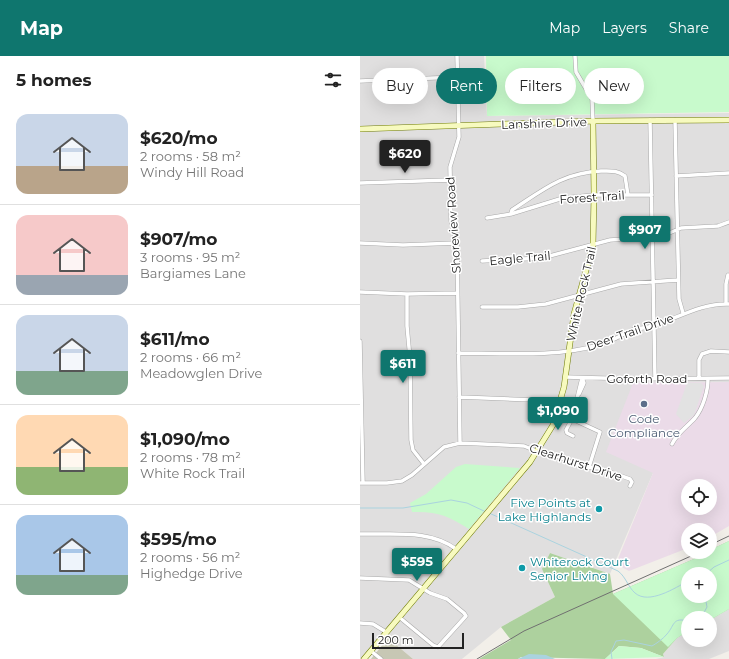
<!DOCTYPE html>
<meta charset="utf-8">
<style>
:root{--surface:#fff;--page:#f6f6f6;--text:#222;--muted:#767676;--line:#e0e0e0;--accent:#0f766e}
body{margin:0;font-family:Montserrat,sans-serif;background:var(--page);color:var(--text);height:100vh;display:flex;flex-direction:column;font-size:15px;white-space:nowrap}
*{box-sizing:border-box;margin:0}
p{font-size:13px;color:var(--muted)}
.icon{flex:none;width:22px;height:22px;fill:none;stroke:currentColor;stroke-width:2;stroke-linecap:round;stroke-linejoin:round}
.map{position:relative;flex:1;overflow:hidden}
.drawer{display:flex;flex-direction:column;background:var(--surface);width:360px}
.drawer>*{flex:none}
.top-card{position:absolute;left:12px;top:12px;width:297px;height:36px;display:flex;gap:8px}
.controls{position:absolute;left:321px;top:423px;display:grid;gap:8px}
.controls a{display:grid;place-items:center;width:36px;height:36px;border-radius:50%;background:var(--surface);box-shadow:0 4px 16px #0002;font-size:20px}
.scale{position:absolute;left:12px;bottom:10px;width:92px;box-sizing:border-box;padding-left:4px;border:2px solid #222;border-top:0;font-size:11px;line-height:14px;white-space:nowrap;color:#222;-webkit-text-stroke:3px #fff;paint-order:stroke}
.price{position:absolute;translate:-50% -34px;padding:0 9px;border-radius:4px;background:var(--accent);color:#fff;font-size:13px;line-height:26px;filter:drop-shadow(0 1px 2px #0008)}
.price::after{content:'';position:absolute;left:50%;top:24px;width:12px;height:9px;margin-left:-6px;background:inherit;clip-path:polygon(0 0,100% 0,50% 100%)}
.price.on{background:#222;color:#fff}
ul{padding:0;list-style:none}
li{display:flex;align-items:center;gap:12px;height:100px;padding:0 16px}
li+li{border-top:1px solid var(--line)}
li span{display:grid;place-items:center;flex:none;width:112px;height:80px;border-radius:12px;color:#555}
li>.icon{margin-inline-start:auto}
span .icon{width:48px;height:48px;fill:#fffc;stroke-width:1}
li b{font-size:17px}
h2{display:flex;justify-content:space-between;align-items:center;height:48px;padding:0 16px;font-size:17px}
.pill{padding:0 14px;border-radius:18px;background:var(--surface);box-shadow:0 4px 16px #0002;font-size:14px;line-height:36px}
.pill.on{background:var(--accent);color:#fff}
header{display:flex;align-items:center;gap:24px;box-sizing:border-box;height:56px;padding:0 20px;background:var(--accent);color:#fff}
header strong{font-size:19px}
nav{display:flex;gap:22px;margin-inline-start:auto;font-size:14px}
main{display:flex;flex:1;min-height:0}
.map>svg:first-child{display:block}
</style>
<header>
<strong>Map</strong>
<nav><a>Map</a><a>Layers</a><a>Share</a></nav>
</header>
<main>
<section class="drawer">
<h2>5 homes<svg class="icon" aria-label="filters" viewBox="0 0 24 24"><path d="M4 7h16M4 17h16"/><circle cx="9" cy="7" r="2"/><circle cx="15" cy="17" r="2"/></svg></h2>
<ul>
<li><span style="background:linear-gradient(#c9d6e8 65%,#b9a48a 0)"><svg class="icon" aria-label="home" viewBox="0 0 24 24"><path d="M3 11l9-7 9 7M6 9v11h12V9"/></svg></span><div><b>$620/mo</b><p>2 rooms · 58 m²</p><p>Windy Hill Road</p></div></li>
<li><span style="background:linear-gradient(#f6c9c9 75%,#9aa5b1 0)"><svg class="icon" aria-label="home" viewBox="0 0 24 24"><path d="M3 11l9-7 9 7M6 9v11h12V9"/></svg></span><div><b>$907/mo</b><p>3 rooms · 95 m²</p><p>Bargiames Lane</p></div></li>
<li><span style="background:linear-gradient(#c9d6e8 70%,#7fa58c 0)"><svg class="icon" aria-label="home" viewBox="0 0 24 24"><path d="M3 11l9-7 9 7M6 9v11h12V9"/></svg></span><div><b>$611/mo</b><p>2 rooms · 66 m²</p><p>Meadowglen Drive</p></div></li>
<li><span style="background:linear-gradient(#ffd9b3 65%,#8fb573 0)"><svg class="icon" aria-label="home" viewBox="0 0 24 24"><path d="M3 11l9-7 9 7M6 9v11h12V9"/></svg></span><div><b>$1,090/mo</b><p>2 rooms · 78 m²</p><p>White Rock Trail</p></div></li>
<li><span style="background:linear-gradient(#a9c7e8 75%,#7fa58c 0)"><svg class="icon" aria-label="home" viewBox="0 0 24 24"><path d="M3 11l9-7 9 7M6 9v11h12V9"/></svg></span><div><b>$595/mo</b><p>2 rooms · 56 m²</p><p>Highedge Drive</p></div></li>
</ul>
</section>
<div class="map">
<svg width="369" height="603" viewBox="0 0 369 603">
<rect width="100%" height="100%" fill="#f2efe9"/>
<path fill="#e0dfdf" d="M0 0H124L127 60 369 57V326L273 328 293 417 250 518 190 497 182 513 195 541 141 571 102 603H53L26 580 5 603H0Z
M369 553V595L349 603H296L304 601 303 598 317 582 328 575V584H350V564Z"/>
<path fill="#ebdbe8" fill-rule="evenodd" d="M369 326V470L350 481V474H328V492L269 515 256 508 293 417 246 396 273 327ZM328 430H350V452H328Z"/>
<path fill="#c7c7b4" d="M28 582 53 603H11Z"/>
<path fill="#add19e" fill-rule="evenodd" d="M369 485V553L350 564V562H328V575L317 582 303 598 304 601 281 592 259 590 245 603 161 601 158 603H119L151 584 141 571 195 541 182 513 190 497 250 518 253 538 350 496V494ZM328 518H350V540H328Z"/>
<path fill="#c8facc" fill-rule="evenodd" d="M126 0H369V56L127 60Z
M105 408 160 412 109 473C89 460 77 455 52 456L50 447 66 438 96 411Z
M369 485V553L350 564V562H328V575L317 582 308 591 253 538 350 496V494ZM328 518H350V540H328Z
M259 590 281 592 304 601 245 603Z"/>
<path fill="#e2e2e2" d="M327 327H341L344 330 334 359 324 367 316 358Z"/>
<path fill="#aad3df" d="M169 598 186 599 195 603H158Z"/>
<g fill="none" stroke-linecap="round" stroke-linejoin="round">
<path stroke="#aad3df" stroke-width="1" d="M0 452H43L91 444 107 447 126 456
M129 457 258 515C266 521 268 531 275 537 289 549 315 532 328 525
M340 518 347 516
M346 518 354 511 369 504
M341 562 347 551 345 540
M252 603 251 596 256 585 264 584 292 590C297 587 303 583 307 578 315 569 312 561 328 565"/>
<defs>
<path id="street" d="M97 0 99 81 90 111 91 165 97 187 100 387
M215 0 216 16 232 43 233 65
M0 25 98 21
M290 64 295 323
M315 64 319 243 323 257
M316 120 369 117
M0 127 90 124
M151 158 152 154C183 134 202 117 241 115 251 115 257 114 265 120L268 139
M127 162 151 158 203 142 234 139H292
M292 179 307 178 321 172 358 170 369 166
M0 187 43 189 97 187
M122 205 182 202 250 184 292 181
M0 236 47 238 97 237
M47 238V270L50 302 51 384 53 394 64 408
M366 248V228L368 219
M122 251H158L186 248 261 228 318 224
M0 285 3 427
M98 297C145 297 193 302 239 289 251 286 261 279 272 274 279 272 286 272 293 270 318 262 341 247 369 248
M205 321 277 323 369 322
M222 322 212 363 240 376 229 411
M339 322V304L342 298 351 295 369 296
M219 338 224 327 222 322
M99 341 200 345
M212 363 206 374 207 377 213 380
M312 388C318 376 327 371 335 362 343 352 348 335 348 323
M0 427H27L42 425 52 419 84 391 100 387 164 390 186 399 197 400 222 411 239 412 270 423 272 426 270 430
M0 478C33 479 69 473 96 493
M0 522 49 524 70 537 87 543 104 557 106 560 78 591 73 589 39 561
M0 567 13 568 26 576
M11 595 21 603"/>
<path id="secondary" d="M0 73 233 65 369 64
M4 603 170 406 193 369 204 331 214 258 233 189 234 139 233 65"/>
</defs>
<use href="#street" stroke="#a9a9a9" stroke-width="4.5"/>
<use href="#secondary" stroke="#707d05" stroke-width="6"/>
<use href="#street" stroke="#fff" stroke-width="3.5"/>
<use href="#secondary" stroke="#f7fabf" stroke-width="5"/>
<path stroke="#707070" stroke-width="1" d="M350 489 369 480
M117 603 164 575 340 496"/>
</g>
<circle fill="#5c6f8a" stroke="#fff" stroke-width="1.5" cx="284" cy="348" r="4"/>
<g fill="#0f9aa8" stroke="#fff" stroke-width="1.5">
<circle cx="239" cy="453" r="4"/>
<circle cx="162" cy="512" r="4"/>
</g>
<g text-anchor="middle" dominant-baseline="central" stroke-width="3" stroke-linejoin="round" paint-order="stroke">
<g font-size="12" fill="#222" stroke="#fff">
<text transform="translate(184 67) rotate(-2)">Lanshire Drive</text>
<text transform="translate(232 141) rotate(-4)">Forest Trail</text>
<text transform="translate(93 169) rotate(-94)">Shoreview Road</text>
<text transform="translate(160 202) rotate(-5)">Eagle Trail</text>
<text transform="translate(221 238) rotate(-77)">White Rock Trail</text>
<text transform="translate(270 276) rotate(-19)">Deer Trail Drive</text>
<text x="287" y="322">Goforth Road</text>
<text transform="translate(216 406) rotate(18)">Clearhurst Drive</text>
</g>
<g font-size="12" fill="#4e5e75" stroke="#fff">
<text x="284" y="362">Code<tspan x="284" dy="14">Compliance</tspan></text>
</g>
<g font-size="12" fill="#0d838f" stroke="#fff" text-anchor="end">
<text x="231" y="446">Five Points at<tspan x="231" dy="14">Lake Highlands</tspan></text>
<text x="170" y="505" text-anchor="start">Whiterock Court<tspan x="170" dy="14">Senior Living</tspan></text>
</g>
</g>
</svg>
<div class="controls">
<a><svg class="icon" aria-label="locate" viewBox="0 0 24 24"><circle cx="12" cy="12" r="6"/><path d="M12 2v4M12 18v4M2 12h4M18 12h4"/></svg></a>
<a><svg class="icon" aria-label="layers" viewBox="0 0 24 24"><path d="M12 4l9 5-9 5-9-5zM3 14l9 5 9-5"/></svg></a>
<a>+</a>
<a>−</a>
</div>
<div class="scale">200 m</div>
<b class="price on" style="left:45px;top:118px">$620</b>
<b class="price" style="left:285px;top:194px">$907</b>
<b class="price" style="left:43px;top:328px">$611</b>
<b class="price" style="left:198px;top:375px">$1,090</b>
<b class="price" style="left:57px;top:526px">$595</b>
<div class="top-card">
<a class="pill">Buy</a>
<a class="pill on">Rent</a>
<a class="pill">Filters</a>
<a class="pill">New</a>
</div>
</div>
</main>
